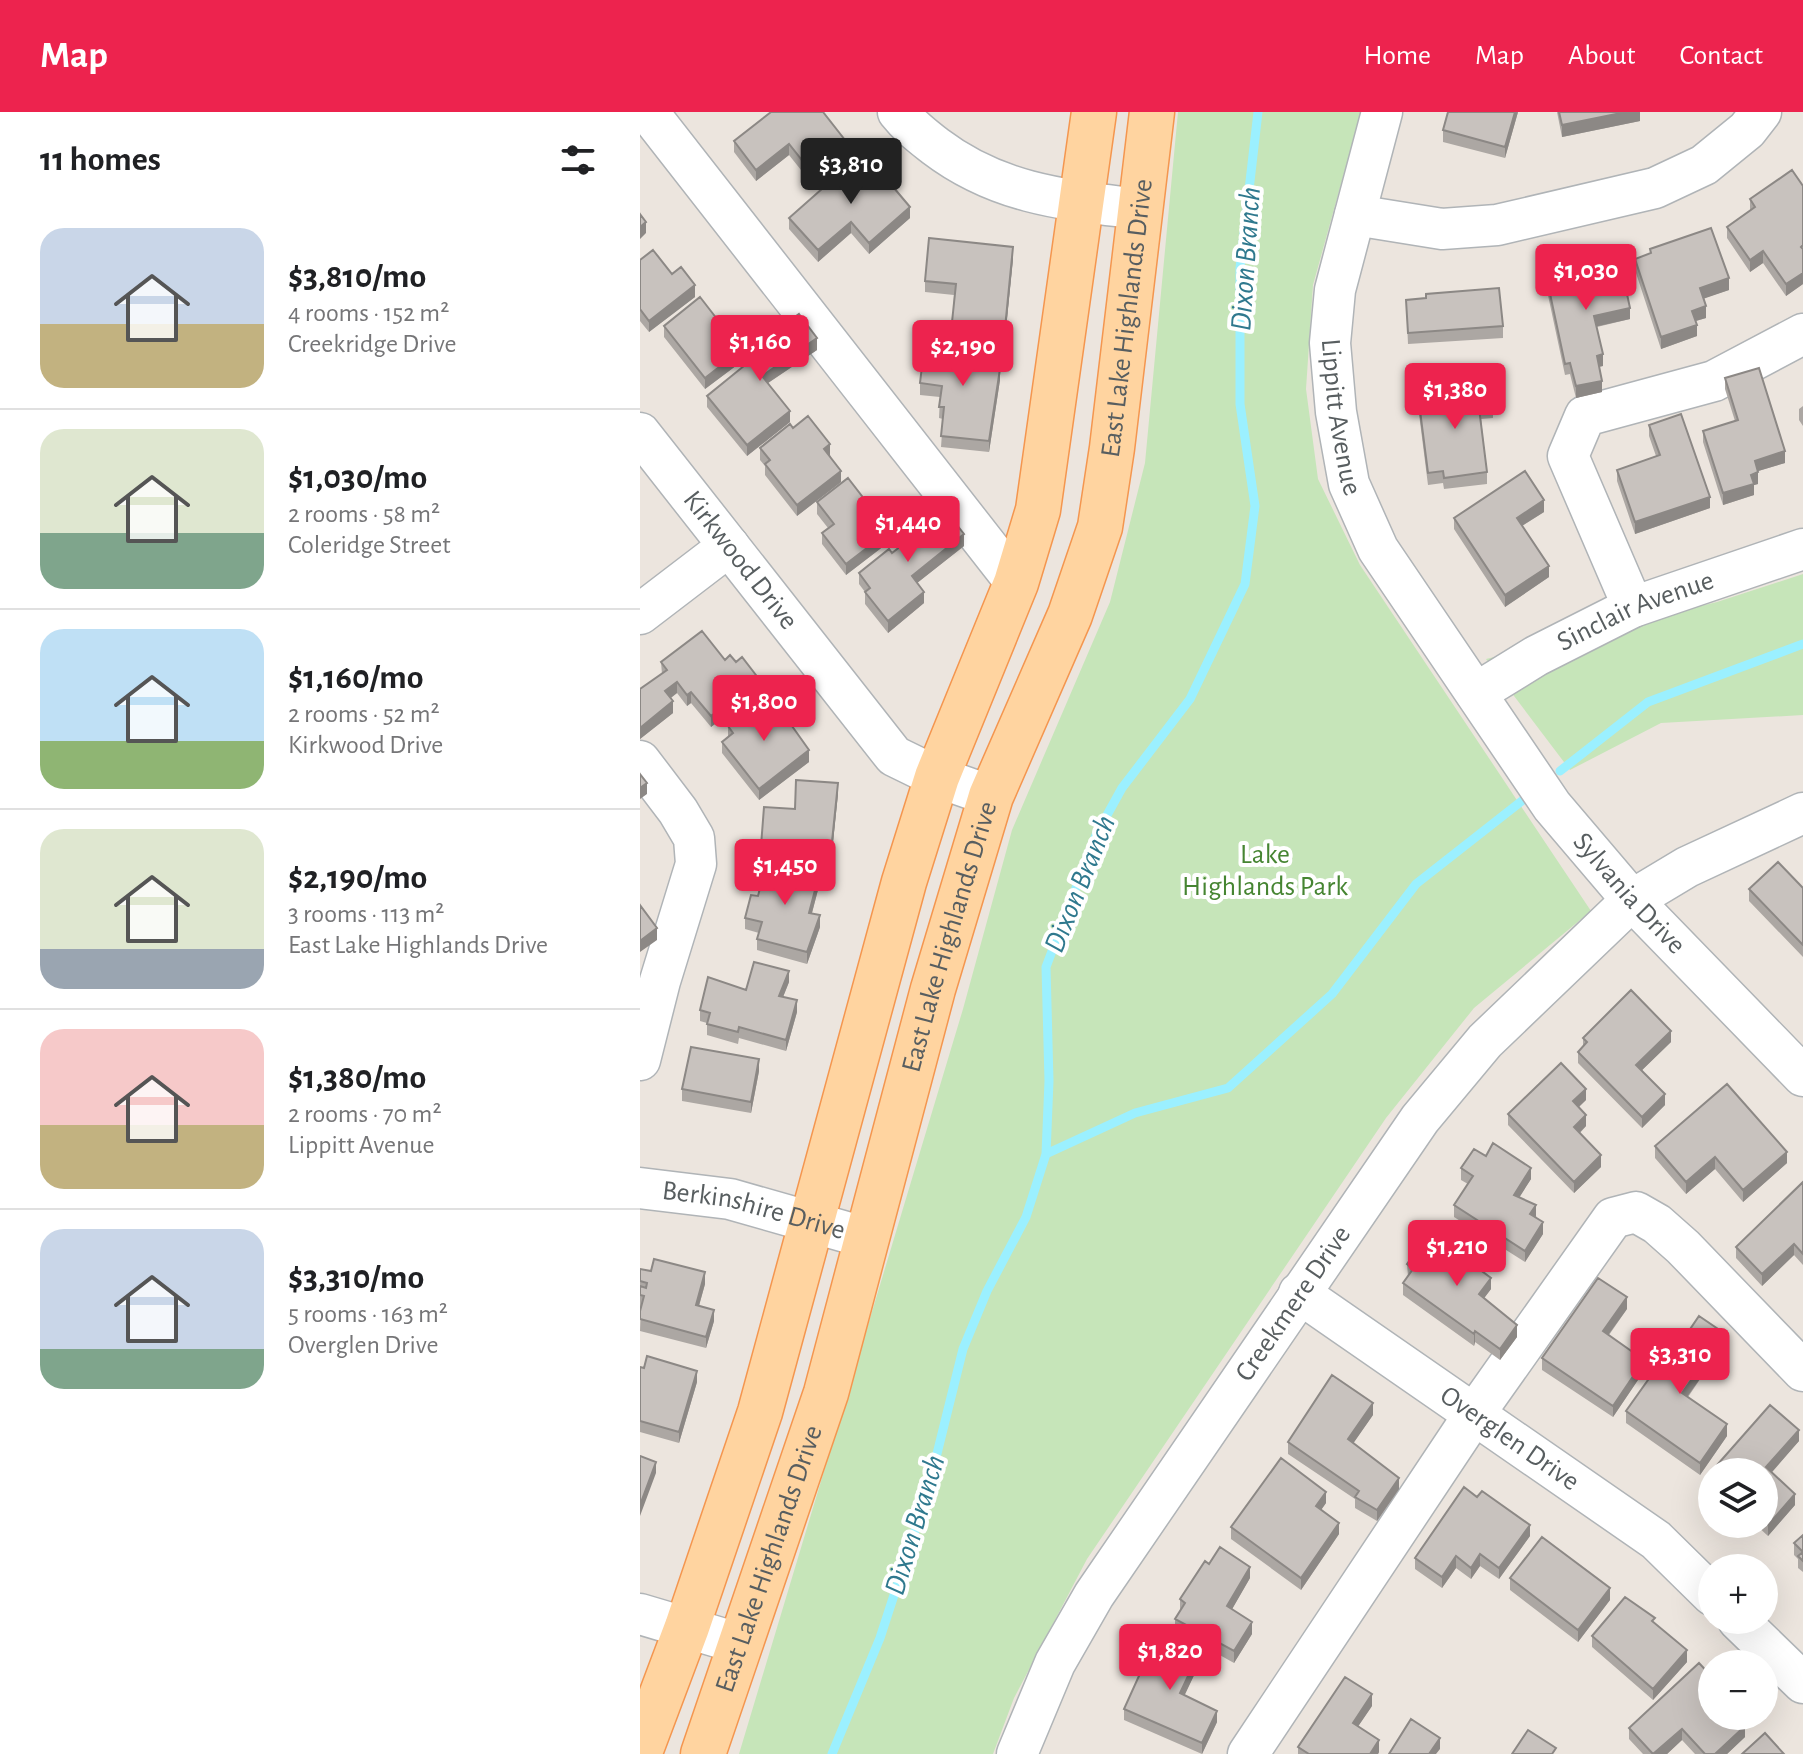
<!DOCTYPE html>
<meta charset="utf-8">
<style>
:root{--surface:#fff;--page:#f6f6f6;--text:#202124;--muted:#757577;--line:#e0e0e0;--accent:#ed234e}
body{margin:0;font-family:"Alegreya Sans",sans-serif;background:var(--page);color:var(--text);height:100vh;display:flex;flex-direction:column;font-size:30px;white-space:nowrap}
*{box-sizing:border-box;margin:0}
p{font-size:26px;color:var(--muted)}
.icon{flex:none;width:44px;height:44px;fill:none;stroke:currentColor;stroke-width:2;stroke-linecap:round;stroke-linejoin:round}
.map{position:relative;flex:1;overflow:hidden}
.side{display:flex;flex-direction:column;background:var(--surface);width:640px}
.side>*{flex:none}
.fabs{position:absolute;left:1058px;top:1346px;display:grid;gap:16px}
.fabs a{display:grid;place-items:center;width:80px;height:80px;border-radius:50%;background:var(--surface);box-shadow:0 8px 32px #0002;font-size:40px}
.price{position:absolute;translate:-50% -68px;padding:0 18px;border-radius:8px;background:var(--accent);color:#fff;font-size:26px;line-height:52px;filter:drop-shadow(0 2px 4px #0008)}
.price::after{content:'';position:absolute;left:50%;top:48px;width:24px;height:18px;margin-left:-12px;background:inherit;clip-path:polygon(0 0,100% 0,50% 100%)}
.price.current{background:#222;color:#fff}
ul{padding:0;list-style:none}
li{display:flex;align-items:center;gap:24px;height:200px;padding:0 40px}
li+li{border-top:2px solid var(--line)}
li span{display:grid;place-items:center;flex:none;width:224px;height:160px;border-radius:24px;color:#555}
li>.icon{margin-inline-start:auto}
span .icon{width:96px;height:96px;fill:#fffc;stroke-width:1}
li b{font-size:34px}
h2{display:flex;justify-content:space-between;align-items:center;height:96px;padding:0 40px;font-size:34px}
header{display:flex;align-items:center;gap:48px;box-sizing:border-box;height:112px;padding:0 40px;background:var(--accent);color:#fff}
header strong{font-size:38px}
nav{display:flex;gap:44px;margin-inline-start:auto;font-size:28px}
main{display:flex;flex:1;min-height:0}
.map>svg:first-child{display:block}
</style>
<header>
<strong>Map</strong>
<nav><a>Home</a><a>Map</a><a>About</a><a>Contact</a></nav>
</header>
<main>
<section class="side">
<h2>11 homes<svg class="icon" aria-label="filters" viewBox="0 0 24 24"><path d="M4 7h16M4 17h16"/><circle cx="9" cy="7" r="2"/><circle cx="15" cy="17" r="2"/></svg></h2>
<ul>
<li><span style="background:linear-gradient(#c9d6e8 60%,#c2b280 0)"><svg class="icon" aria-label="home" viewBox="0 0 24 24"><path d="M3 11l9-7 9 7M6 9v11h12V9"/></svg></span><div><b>$3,810/mo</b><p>4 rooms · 152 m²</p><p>Creekridge Drive</p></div></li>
<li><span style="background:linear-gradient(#dfe7d0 65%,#7fa58c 0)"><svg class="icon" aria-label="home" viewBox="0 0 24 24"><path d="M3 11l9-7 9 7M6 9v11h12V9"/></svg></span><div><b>$1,030/mo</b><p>2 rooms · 58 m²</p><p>Coleridge Street</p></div></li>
<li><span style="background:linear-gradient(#bfe0f5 70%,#8fb573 0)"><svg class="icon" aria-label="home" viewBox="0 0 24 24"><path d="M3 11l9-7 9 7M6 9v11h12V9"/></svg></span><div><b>$1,160/mo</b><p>2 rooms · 52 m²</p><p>Kirkwood Drive</p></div></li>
<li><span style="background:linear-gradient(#dfe7d0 75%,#9aa5b1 0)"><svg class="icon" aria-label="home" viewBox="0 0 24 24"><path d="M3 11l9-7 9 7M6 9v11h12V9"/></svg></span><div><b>$2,190/mo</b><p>3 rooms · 113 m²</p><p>East Lake Highlands Drive</p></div></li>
<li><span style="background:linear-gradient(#f6c9c9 60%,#c2b280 0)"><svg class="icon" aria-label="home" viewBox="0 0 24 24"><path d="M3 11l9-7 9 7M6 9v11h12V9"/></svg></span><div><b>$1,380/mo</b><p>2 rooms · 70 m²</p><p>Lippitt Avenue</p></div></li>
<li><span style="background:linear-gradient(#c9d6e8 75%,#7fa58c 0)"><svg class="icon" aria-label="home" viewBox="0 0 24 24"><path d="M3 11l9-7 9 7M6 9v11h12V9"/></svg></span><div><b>$3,310/mo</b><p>5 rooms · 163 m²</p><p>Overglen Drive</p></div></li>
</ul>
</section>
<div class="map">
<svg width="1163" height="1642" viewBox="0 0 1163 1642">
<rect width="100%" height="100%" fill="#ece5de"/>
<path fill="#c6e5b9" d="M538 0H721L673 173 666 277 678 367 720 453 951 799 834 896 746 1006 447 1447 374 1586 353 1642H99L323 897 372 718 470 490 505 351Z
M1163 462V603L1021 611 930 658 846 547 1077 490Z"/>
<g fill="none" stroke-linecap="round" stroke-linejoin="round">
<path stroke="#9bf0ff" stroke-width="9" d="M920 659 1008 590 1163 532
M406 1042 495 1001 588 976 692 882 776 772 883 688
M192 1642 240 1526 287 1382 323 1237 347 1179 386 1105 406 1042 409 969 406 855 456 723 482 676 550 587 605 472 615 394 600 292V156L618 0"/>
<defs>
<g id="minor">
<path d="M8 0 376 471"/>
<path d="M258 0C269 14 281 23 295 34 358 82 424 88 501 97"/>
<path id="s1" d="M742 0 695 178 690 231 696 300 709 372 738 437 912 694 992 788 1163 964"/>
<path d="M715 103 802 117 857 113 1015 76 1064 53 1107 18 1121 0"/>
<path id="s2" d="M0 321 254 644 297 665 351 684"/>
<path d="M993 495 928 344 945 304 1074 269 1163 222"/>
<path d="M0 502 89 434"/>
<path id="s3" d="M836 581 896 544 993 495 1163 437"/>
<path d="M0 649 38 699 54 726 56 752 20 869 0 948"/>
<path id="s4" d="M0 1076 90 1087 227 1126"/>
<path id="s5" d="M659 1181 1016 1428 1072 1483"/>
<path d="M0 1502 101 1532"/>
<path d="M1098 1508 1163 1571"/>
<path id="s6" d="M377 1642 415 1551 454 1483 780 1007 845 929 992 788 1047 755 1163 701"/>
<path d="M608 1642 835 1301 973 1106 996 1100 1017 1112 1043 1135 1163 1259"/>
</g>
<g id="major">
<path d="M0 1640 47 1515 120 1300 264 770 297 665 376 471 398 398 454 0"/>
<path id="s7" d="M63 1642 186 1281 293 877 351 684 430 503 460 415 472 336 512 0"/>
</g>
</defs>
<use href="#minor" stroke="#b0b4b7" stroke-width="43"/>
<use href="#major" stroke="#f4964f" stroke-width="47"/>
<use href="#minor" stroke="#fff" stroke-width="40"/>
<use href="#major" stroke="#ffd4a0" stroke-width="44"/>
</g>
<path fill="#aca7a3" d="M131 0 205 40 169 68 149 43 116 69 94 40V29Z
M878 0 865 46 803 30V18Z
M917 0H1000V9L922 25Z
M232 63 270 106 229 142 211 121 178 150 149 117V106Z
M1163 74V172L1146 184 1123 151 1110 160 1087 126V115L1110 99V87Z
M1010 137 1089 178 1064 186 1066 206 1056 209 1057 224 1021 237 995 158V147L1010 142Z
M373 147 365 227 312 222 314 183 285 180V169Z
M0 148 32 162 55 185 9 220 0 209Z
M906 163 990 207 957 215 963 254 959 255 962 280 936 286 930 262 925 263 906 174Z
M786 186 863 214V226L768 232 766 188Z
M24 214 101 250 65 277 24 225Z
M177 238 128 271 150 310 107 344 67 295V284L106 252V241Z
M358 250 357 256 360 268 349 340 301 335 303 307 299 306 300 285 280 283V271Z
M1085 266 1145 351 1118 359V372L1114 373V383L1083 393 1063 330V319L1095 309 1085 277Z
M778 283 853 294V306L841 307 847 360V372L804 377 803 371 788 373 778 294Z
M1163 294V314L1159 308V297Z
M1009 313 1070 396 995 422 977 369V358L1016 344 1009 324Z
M153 316 190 343 201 370 157 404 125 363V354L120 348V336Z
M177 390 249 430 206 463 182 432V421L188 416 177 402Z
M904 400 882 414 909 465 865 495 814 417V406Z
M280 412 324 434 277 471 284 491 248 521 225 492V480L219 472V461L252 441 280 417Z
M85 548 119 578 71 615 51 591 47 594 37 581 31 586 33 601 0 627V577L22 562 21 550Z
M88 614 169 650 119 688 82 641V630L88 625Z
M198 682 191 750 121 746V734L155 697Z
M179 774 172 801 180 815 167 852 117 838V827L119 821 105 817V806L118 784Z
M1163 776V845L1109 789V777Z
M149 870 143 885 157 900 146 939 99 926 98 932 67 923V911L60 909V898L106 878Z
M943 926 1031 930 1002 958 1025 993 1002 1016 938 951V940L943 935Z
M119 959 111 1001 42 989V977Z
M946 988 939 995 946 1014 940 1021 961 1055 934 1081 868 1013V1002Z
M1015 1034 1147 1051 1103 1090 1075 1057 1046 1082 1015 1046Z
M846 1044 891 1067 879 1085 896 1104 903 1122 885 1150 814 1105V1093L828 1072 821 1068V1056Z
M1163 1070V1153L1154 1143 1122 1174 1096 1146V1135Z
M767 1152 838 1157 851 1177 844 1186 877 1225 860 1248 835 1230 834 1234 763 1183V1171L768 1164Z
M0 1157 65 1172 59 1194 74 1209 66 1236 0 1219 1 1195H0Z
M987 1197 969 1223 1004 1259 973 1305 902 1258V1246Z
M1044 1226 1081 1231 1069 1246V1254L1048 1285 1087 1324 1060 1363 986 1311V1299Z
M0 1255 57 1270 39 1331 0 1320Z
M1130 1293 1159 1318V1329L1131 1360 1155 1382V1393L1128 1424 1115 1412H1124V1360H1072V1374L1070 1372V1361Z
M733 1303 713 1331 759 1377 737 1409 715 1396V1387L648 1342V1330Z
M686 1391 681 1398 699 1422 661 1478 591 1427V1415Z
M1163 1423V1460L1158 1456V1447L1154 1443V1431Z
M890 1424 859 1467 840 1454 831 1467 816 1456 802 1476 775 1457V1446Z
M569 1452 610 1466 592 1497 612 1522 594 1551 535 1518V1507L540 1499V1487Z
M870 1466 970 1488 938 1530 870 1478Z
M1015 1511 1047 1550 1013 1588 952 1535V1524Z
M1059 1551 1105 1625 1087 1642H1055L1042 1628 1027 1642H1003L989 1627V1616Z
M558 1555 544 1583 577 1610 562 1642 484 1608V1597Z
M732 1594 718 1614 739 1640 738 1642H658V1635Z"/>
<path fill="#8c8885" d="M875 0H878L865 46V35Z
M986 0H1000V9L922 25V13Z
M205 28V40L169 68V57Z
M149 32V43L116 69V58Z
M270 95V106L229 142V131Z
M6 110V121L0 127V115Z
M211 110V121L178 150V138Z
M373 135V147L365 227V216Z
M1123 139V151L1110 160V148Z
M1163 161V172L1146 184V172Z
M1089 166V178L1060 188V176Z
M55 173V185L9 220V209Z
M1066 194V206L1052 210V199Z
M990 196V207L954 215V204Z
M1057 213V224L1021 237V225Z
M177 226V238L122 275V264Z
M101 238V250L65 277V266Z
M963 242V254L957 255V244Z
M360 257V268L349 340V329Z
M962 269V280L936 286V274Z
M150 299V310L107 344V333Z
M190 332V343L184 348V337Z
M1145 339V351L1115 360V349Z
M201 359V370L157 404V393Z
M1118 360V372L1114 373V383L1083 393V381L1111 363Z
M1070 385V396L995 422V410Z
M904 388V400L877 417V406Z
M249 419V430L206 463V452Z
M324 422V434L272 475V464Z
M909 454V465L865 495V483Z
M284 480V491L248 521V509Z
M119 567V578L71 615V604Z
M37 570V581L25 590V579Z
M51 580V591L47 594V583Z
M33 589V601L0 627V616Z
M169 638V650L119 688V677Z
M7 671V682L0 687V676Z
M198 671V682L191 750V739Z
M179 763V774L169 812V801Z
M180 803V815L167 852V840Z
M17 816V828L0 840V829Z
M149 859V870L139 895V884Z
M157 888V900L146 939V928Z
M1031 919V930L996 964V953Z
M119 947V959L111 1001V990Z
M946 977V988L933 1000V989Z
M1025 982V993L1002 1016V1005Z
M946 1003V1014L934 1026V1015Z
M1147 1040V1051L1103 1090V1078Z
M961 1043V1055L934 1081V1070Z
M1075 1045V1057L1046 1082V1070Z
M891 1056V1067L874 1094V1083Z
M896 1093V1104L890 1113V1102Z
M903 1110V1122L885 1150V1139Z
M1154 1132V1143L1122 1174V1162Z
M65 1160V1172L56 1204V1193Z
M851 1166V1177L839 1193V1182Z
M987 1185V1197L963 1230V1219Z
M74 1198V1209L66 1236V1225Z
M877 1213V1225L860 1248V1237Z
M835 1219V1230L834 1234V1222Z
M1081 1219V1231L1069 1246V1254L1042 1292V1281L1066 1240Z
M1004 1248V1259L973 1305V1294Z
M57 1259V1270L39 1331V1320Z
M733 1291V1303L708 1339V1327Z
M1087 1312V1324L1060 1363V1351Z
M1159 1318V1329L1126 1367V1355Z
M16 1350V1361L0 1404V1393Z
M759 1366V1377L737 1409V1398Z
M686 1380V1391L676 1405V1394Z
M1155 1382V1393L1128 1424V1413Z
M699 1411V1422L661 1478V1466Z
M890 1413V1424L859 1467V1456Z
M840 1442V1454L831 1467V1456Z
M816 1444V1456L802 1476V1465Z
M610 1455V1466L587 1506V1494Z
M970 1476V1488L938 1530V1518Z
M612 1510V1522L594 1551V1539Z
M1047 1538V1550L1013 1588V1577Z
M558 1543V1555L540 1593V1581Z
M732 1582V1594L713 1622V1611Z
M577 1599V1610L562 1642V1631Z
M1105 1614V1625L1087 1642H1075Z
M1042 1617V1628L1027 1642H1014Z
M800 1626V1637L796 1642H789Z
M739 1628V1640L738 1642H730Z"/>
<path fill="#c8c2be" stroke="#8c8885" stroke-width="2" d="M131 0H183L205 28 169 57 149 32 116 58 94 29Z
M808 0H875L865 35 803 18Z
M919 0H986L922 13Z
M217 46 232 63 238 57 270 95 229 131 211 110 178 138 149 106Z
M1152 58 1163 74V133L1161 135 1163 137V161L1146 172 1123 139 1110 148 1087 115 1115 95 1110 87Z
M0 102 6 110 0 115Z
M1071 116 1089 166 1060 176 1066 194 1052 199 1057 213 1021 225 995 147 1011 141 1010 137Z
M289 126 373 135 365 216 312 210 316 172 285 169Z
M13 138 32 162 41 155 55 173 9 209 0 197V148Z
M979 145 990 196 954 204 963 242 957 244 962 269 936 274 930 251 925 252 906 163Z
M859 176 863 214 768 221 766 188 786 186V182Z
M60 185 101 238 65 266 24 214Z
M159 202 177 226 122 264 150 299 107 333 67 284 110 249 117 256 106 241Z
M285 230 358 239 356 256 360 257 349 329 301 324 304 295H299L302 274 280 271Z
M1119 256 1145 339 1115 349 1118 360 1111 363 1114 372 1083 381 1063 319 1098 308 1085 266Z
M850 274 853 294 839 296 847 360 804 366 803 359 788 361 778 283Z
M1041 302 1070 385 995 410 977 358 1020 343 1009 313Z
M168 304 190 332 184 337 201 359 157 393 125 352 130 348 120 336 150 312 153 316Z
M885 359 904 388 877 406 909 454 865 483 814 406Z
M208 366 249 419 206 452 182 421 194 412 177 390Z
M302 394 324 422 272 464 284 480 248 509 225 480 230 476 219 461 249 437 252 441 261 434 282 415 280 412Z
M62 519 85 548 90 543 96 550 102 545 119 567 71 604 51 580 47 583 37 570 25 579 33 589 0 616V577L27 558 21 550Z
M122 587 131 598 137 593 169 638 119 677 82 630 93 621 88 614Z
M0 662 7 671 0 676Z
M156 668 198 671 191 739 121 734 124 695 155 697Z
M127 749 179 763 169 801 180 803 167 840 117 827 122 810 105 806 111 783 118 784Z
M1138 750 1163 776V833L1109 777Z
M0 793 17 816 0 829Z
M114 850 149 859 139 884 157 888 146 928 99 915 98 920 67 912 70 901 60 898 68 865 106 878Z
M991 878 1031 919 996 953 1025 982 1002 1005 938 940 947 930 943 926Z
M51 935 119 947 111 990 42 977Z
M921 951 946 977 933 989 946 1003 934 1015 961 1043 934 1070 868 1002Z
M1087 972 1147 1040 1103 1078 1075 1045 1046 1070 1015 1034Z
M853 1031 891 1056 874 1083 896 1093 890 1102 903 1110 885 1139 814 1093 833 1064 821 1056 834 1037 846 1044Z
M1163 1070V1142L1154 1132 1122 1162 1096 1135Z
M792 1117 838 1150 835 1154 851 1166 839 1182 877 1213 860 1237 835 1219 834 1222 763 1171 773 1157 767 1152Z
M14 1147 65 1160 56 1193 74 1198 66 1225 0 1207V1199L4 1184 0 1183V1174L6 1176 7 1171 0 1169V1157L11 1159Z
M958 1166 987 1185 963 1219 1004 1248 973 1294 902 1246Z
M1059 1204 1081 1219 1066 1240 1069 1243 1042 1281 1087 1312 1060 1351 986 1299 1040 1223 1044 1226Z
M7 1244 57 1259 39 1320 0 1309V1255L4 1256Z
M692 1263 733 1291 708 1327 759 1366 737 1398 715 1385 719 1379 648 1330Z
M1130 1293 1159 1318 1126 1355 1155 1382 1128 1413 1124 1409V1360H1072V1363L1070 1361Z
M0 1344 16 1350 0 1393Z
M641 1346 686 1380 676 1394 699 1411 661 1466 591 1415Z
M824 1375 837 1385 842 1379 890 1413 859 1456 840 1442 831 1456 816 1444 802 1465 775 1446Z
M1163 1423V1449L1158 1444 1163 1440 1154 1431Z
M902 1425 970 1476 938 1518 870 1466Z
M580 1435 610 1455 587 1494 612 1510 594 1539 535 1507 545 1491 540 1487 565 1449 569 1452Z
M985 1485 1015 1506 1012 1509 1047 1538 1013 1577 952 1524Z
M517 1524 558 1543 540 1581 577 1599 562 1631 484 1597Z
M1059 1551 1072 1565V1604H1096L1105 1614 1075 1642H1065L1042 1617 1013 1642 989 1616Z
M705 1565 732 1582 713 1611 739 1628 730 1642H669L658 1635Z
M771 1607 800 1626 789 1642H749Z
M888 1618 916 1636 912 1642H872Z
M1125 1621 1144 1642H1102Z"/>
<g text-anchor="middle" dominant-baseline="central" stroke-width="8" stroke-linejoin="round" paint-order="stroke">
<g font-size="28" fill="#585e60" stroke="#fff">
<text stroke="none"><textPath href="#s7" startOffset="1502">East Lake Highlands Drive</textPath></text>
<text stroke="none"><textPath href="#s1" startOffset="312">Lippitt Avenue</textPath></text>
<text stroke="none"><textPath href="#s2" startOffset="162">Kirkwood Drive</textPath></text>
<text stroke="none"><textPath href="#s3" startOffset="180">Sinclair Avenue</textPath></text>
<text stroke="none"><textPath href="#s1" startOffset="878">Sylvania Drive</textPath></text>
<text stroke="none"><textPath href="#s7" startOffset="854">East Lake Highlands Drive</textPath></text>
<text stroke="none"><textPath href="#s4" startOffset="116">Berkinshire Drive</textPath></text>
<text stroke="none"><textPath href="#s6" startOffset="530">Creekmere Drive</textPath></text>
<text stroke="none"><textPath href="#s5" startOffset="256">Overglen Drive</textPath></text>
<text stroke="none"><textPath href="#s7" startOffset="206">East Lake Highlands Drive</textPath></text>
</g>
<g font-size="28" fill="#468532" stroke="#fff">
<text x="625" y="743">Lake<tspan x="625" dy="32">Highlands Park</tspan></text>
</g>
<g font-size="30" font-style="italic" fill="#2f798e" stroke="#fff">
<text transform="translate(606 147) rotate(-86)">Dixon Branch</text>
<text transform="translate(440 772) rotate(-68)">Dixon Branch</text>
<text transform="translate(275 1413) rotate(-73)">Dixon Branch</text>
</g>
</g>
</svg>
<div class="fabs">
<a><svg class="icon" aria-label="layers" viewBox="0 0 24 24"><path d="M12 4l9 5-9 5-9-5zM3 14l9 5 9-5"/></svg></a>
<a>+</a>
<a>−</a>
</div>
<b class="price current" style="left:211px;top:94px">$3,810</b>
<b class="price" style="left:946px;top:200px">$1,030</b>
<b class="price" style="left:120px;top:271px">$1,160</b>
<b class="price" style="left:323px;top:276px">$2,190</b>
<b class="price" style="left:815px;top:319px">$1,380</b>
<b class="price" style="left:268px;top:452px">$1,440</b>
<b class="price" style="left:124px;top:631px">$1,800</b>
<b class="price" style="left:145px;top:795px">$1,450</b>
<b class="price" style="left:817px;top:1176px">$1,210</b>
<b class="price" style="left:1040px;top:1284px">$3,310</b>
<b class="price" style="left:530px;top:1580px">$1,820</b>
</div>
</main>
